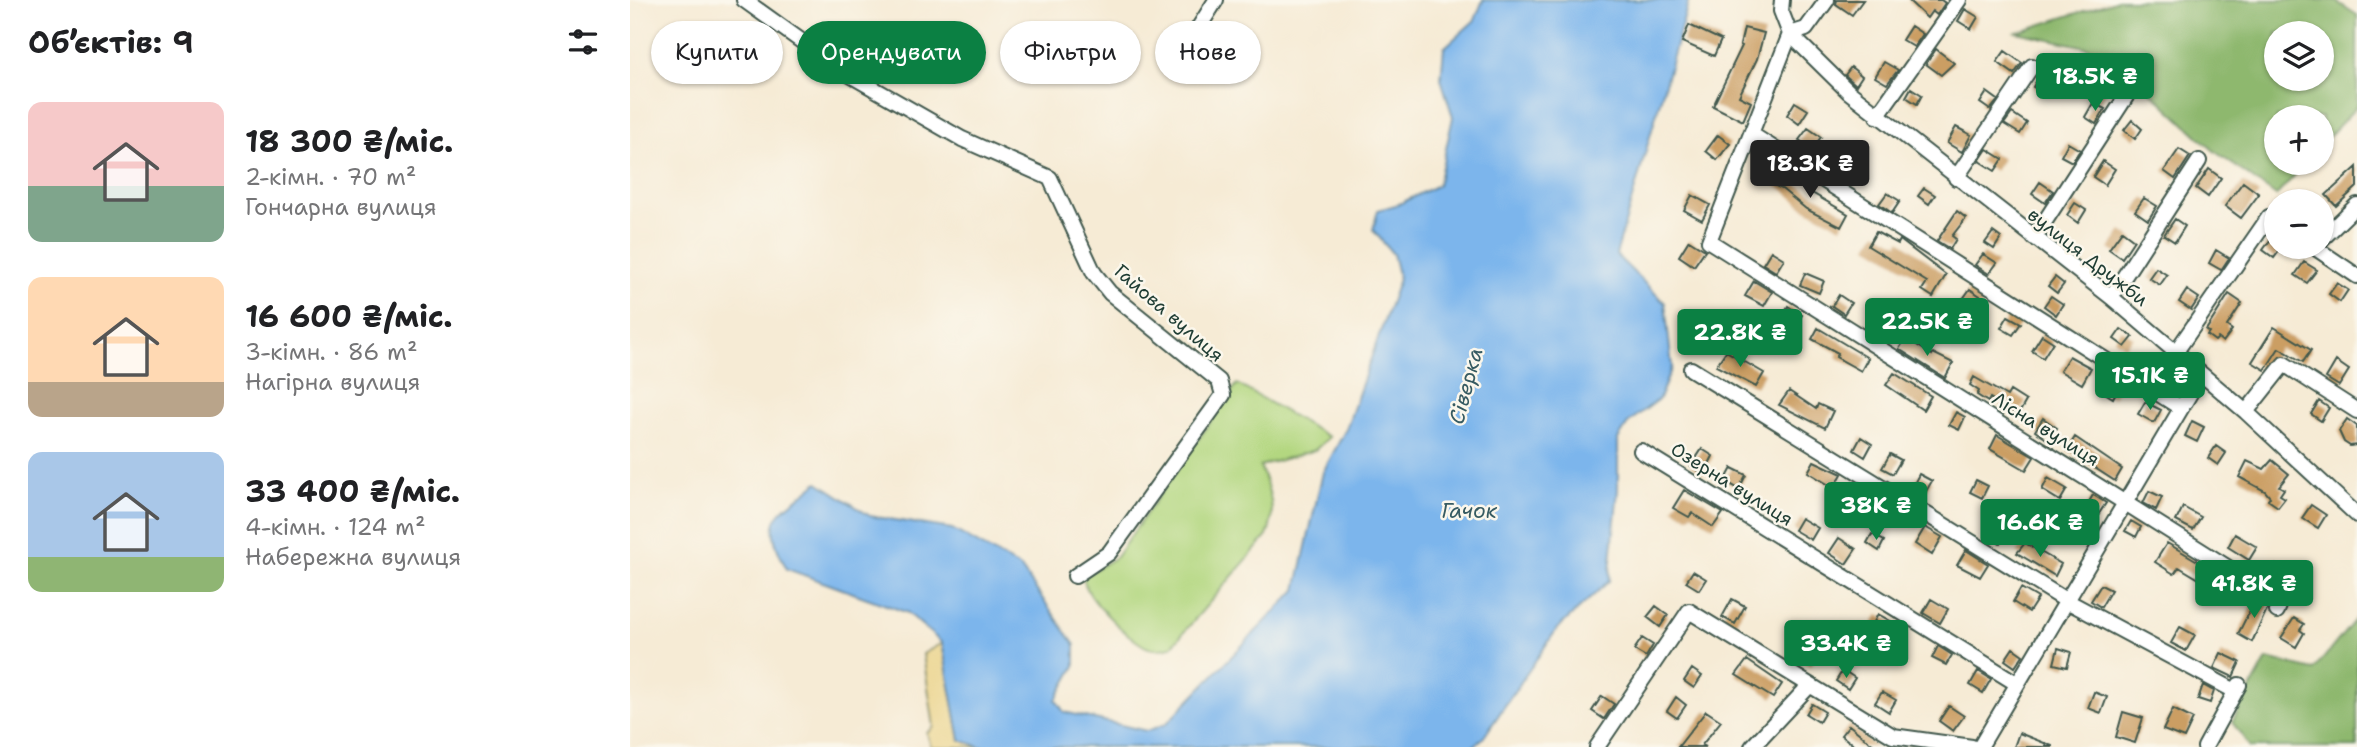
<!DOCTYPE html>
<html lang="uk">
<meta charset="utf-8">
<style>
:root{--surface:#fff;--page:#f2f2f2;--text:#202124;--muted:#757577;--accent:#0b8043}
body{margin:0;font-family:"Shantell Sans",sans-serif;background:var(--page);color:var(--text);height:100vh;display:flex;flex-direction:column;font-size:26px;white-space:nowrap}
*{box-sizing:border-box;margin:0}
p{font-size:23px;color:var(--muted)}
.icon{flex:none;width:38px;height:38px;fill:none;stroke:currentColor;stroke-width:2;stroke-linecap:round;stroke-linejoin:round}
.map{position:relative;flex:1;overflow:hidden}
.sheet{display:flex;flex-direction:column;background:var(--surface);width:630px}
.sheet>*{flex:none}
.top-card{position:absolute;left:21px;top:21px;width:665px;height:63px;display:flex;gap:14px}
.controls{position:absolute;left:1634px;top:21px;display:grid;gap:14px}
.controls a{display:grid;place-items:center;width:70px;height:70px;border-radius:50%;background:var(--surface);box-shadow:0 2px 5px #0004;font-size:35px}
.price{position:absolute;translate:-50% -60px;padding:0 16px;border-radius:7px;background:var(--accent);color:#fff;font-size:23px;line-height:46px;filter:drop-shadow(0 2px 4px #0008)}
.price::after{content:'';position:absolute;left:50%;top:42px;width:21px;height:16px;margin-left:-10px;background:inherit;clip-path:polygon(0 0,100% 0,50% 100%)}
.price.current{background:#222;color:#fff}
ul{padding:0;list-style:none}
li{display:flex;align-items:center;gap:21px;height:175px;padding:0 28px}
li span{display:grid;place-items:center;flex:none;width:196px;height:140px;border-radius:14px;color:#555}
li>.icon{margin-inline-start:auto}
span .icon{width:84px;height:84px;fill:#fffc;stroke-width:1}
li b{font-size:30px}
h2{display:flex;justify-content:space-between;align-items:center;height:84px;padding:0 28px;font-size:30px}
.chip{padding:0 24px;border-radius:32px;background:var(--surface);box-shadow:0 2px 5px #0004;font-size:24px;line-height:63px}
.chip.current{background:var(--accent);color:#fff}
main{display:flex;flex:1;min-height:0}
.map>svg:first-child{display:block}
</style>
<main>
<section class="sheet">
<h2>Об’єктів: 9<svg class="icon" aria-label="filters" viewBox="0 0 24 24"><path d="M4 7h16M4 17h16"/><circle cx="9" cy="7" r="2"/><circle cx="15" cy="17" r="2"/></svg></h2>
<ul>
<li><span style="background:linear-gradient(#f6c9c9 60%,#7fa58c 0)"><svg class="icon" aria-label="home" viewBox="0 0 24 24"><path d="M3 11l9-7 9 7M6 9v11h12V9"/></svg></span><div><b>18 300 ₴/міс.</b><p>2-кімн. · 70 m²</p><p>Гончарна вулиця</p></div></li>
<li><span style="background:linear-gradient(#ffd9b3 75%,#b9a48a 0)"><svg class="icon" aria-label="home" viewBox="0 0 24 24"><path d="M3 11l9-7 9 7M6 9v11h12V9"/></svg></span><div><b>16 600 ₴/міс.</b><p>3-кімн. · 86 m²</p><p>Нагірна вулиця</p></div></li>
<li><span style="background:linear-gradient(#a9c7e8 75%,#8fb573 0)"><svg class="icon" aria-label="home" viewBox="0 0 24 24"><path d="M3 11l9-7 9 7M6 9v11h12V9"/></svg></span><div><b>33 400 ₴/міс.</b><p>4-кімн. · 124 m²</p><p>Набережна вулиця</p></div></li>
</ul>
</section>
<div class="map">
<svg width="1727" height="747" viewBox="0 0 1727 747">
<rect width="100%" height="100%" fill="#fbf7ec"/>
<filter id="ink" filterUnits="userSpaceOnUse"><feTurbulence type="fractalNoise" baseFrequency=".0143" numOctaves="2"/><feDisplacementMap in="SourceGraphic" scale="14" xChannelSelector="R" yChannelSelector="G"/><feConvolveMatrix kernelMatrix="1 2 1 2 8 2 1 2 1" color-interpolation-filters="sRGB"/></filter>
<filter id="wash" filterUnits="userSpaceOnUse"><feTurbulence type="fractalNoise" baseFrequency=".00686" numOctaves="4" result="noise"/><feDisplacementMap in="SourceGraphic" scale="28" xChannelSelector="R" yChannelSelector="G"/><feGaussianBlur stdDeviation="1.57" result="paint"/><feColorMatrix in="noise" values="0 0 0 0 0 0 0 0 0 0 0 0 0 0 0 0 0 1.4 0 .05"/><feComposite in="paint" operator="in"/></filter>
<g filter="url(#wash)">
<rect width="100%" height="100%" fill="#f6ebd5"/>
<path fill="#b3d780" stroke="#698a5a" stroke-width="2" d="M607 384 699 437 685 450 630 466C640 492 647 510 637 536L541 647C532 649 523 651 514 646 497 636 451 595 454 576L486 557Z"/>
<path fill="#8eb86e" stroke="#567a51" stroke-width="2" fill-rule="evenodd" d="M1488 0H1704L1727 15V106L1692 144V117H1647V163H1676L1646 196 1583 150 1478 52 1387 32ZM1647 33H1692V79H1647Z
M1727 617V747H1620L1602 722 1637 659 1684 670Z"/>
<path fill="#eeda9e" stroke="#868c69" stroke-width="2" d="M312 643 330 740 351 747H301L297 733 304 727 293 654Z"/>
<path fill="#7bb5ec" stroke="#4d7990" stroke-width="2" d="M853 0H1059L986 255 1035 303 1042 367 1029 399 999 422 988 439V490L979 581 927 629 853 738 843 747H351L330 740 312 643 278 613 157 569C128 515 149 515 188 482L240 516 322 529 391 568 445 645V666L426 700 434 712 517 731 536 724 666 590 693 472 716 429 769 279 763 254 743 230 748 210 769 204 808 185 823 117 811 79 814 48 845 20Z"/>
<g id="blocks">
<path fill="#cb9e64" d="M1207 0H1233L1222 15 1206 4Z
M1278 0H1311L1315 3 1307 15 1302 11 1297 18Z
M1335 9 1348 17 1341 29 1328 21Z
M1059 25 1091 40 1084 56 1052 42Z
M1281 26 1293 34 1284 47 1272 40Z
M1114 28 1134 33 1127 59 1109 96 1121 102 1113 121 1083 106 1112 46 1110 45Z
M1306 49 1324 63 1311 75 1296 64Z
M1375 51 1392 63 1384 74 1367 62Z
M1254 62 1268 70 1257 84 1245 77Z
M1221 67 1232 76 1226 85 1215 75Z
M1461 71 1478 79 1475 85 1479 87 1471 102 1450 91Z
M1409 76 1421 83 1415 94 1403 87Z
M1281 88 1292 95 1287 104 1276 97Z
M1357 92 1368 100 1360 110 1350 103Z
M1165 102 1178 110 1169 124 1157 115Z
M1463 103 1475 109 1466 124 1455 117Z
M1382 113 1397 123 1390 134 1374 124Z
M1502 120 1512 129 1505 139 1494 130Z
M1326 127 1341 135 1332 152 1317 143Z
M1178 128 1191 137 1182 149 1169 140Z
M1088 135 1100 144 1087 160 1076 151Z
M1438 143 1450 150 1442 162 1431 156Z
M1357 149 1373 159 1365 171 1349 161Z
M1549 149 1560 156 1545 179 1534 171Z
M1209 156 1228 165 1218 184 1200 173Z
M1473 161 1485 169 1475 185 1463 177Z
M1727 167V187L1706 206 1696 195Z
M1579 169 1591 178 1578 197 1566 188Z
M1144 171 1218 214 1211 227 1176 209 1152 189 1139 183Z
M1410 182 1423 191 1415 203 1402 194Z
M1613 182 1629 194 1611 218 1595 206Z
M1294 188 1305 195 1299 204 1288 196Z
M1257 193 1270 201 1262 213 1249 204Z
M1062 195 1080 205 1072 220 1054 210Z
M1514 198 1527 206 1518 220 1505 211Z
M1445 203 1456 210 1448 223 1437 215Z
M1327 211 1336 218 1322 236 1326 239 1320 249 1307 241Z
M1545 219 1555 226 1545 242 1534 235Z
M1492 231 1504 240 1492 258 1479 249Z
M1246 232 1268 244 1270 240 1316 275 1303 297 1292 290 1297 282 1238 246Z
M1363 232 1371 238 1364 249 1355 243Z
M1641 239 1647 247H1652L1644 258 1633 250Z
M1059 240 1075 250 1064 266 1049 256Z
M1586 250 1599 258 1591 270 1579 263Z
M1141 251 1154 259 1146 272 1133 264Z
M1353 254 1367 263 1359 274 1345 265Z
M1674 262 1687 270 1677 283 1665 275Z
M1526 268 1537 275 1530 285 1519 278Z
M1175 273 1194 281 1189 293 1170 285Z
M1425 277 1434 284 1427 293 1418 286Z
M1124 281 1142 292 1134 306 1115 296Z
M1707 283 1718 290 1710 302 1699 294Z
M1340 289 1356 300 1344 317 1328 306Z
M1557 290 1569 298 1561 310 1549 302Z
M1599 294 1612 303 1597 326 1602 330 1593 342 1588 338 1585 341 1577 335 1579 332 1576 330Z
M1209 295 1221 303 1214 314 1202 306Z
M1421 296 1433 304 1426 315 1414 306Z
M1158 306 1172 315 1163 329 1150 321Z
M1246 315 1257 321 1249 334 1238 327Z
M1378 316 1391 323 1383 335 1371 328Z
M1644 327 1681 350 1673 362 1649 348 1635 370 1622 362Z
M1188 328 1238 358 1231 371 1206 357 1208 353 1182 339Z
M1491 329 1503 337 1495 347 1484 339Z
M1412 335 1423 342 1413 358 1402 351Z
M1276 338 1302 355 1303 353 1323 363 1315 378 1269 349Z
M1096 351 1134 373 1126 387 1086 366Z
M1439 356 1461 368 1452 384 1430 371Z
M1706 361 1719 370 1709 386 1696 378Z
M1264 373 1301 396 1293 410 1256 385Z
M1344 377 1377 396 1380 391 1396 401 1388 415 1360 398 1358 402 1347 395 1349 391 1340 385Z
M1481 380 1490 385 1483 398 1473 392Z
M1159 391 1186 409 1188 404 1203 411 1195 428 1149 405Z
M1689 401 1699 408 1691 421 1681 414Z
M1515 402 1531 410 1524 423 1508 414Z
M1326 412 1335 417 1329 430 1319 425Z
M1413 418 1427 428 1418 440 1405 431Z
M1717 419 1727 426V445L1720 446 1714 442 1709 431Z
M1562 421 1574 427 1567 442 1555 436Z
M1367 435 1404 457 1396 470 1360 449Z
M1231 437 1242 444 1235 457 1224 450Z
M1445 437 1492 469 1485 481 1437 450Z
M1586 446 1596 453 1588 465 1578 458Z
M1072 449 1083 456 1074 474 1061 466Z
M1260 454 1271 460 1263 474 1252 468Z
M1642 460 1659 474 1649 486 1654 489 1650 495 1655 498 1648 507 1638 500 1640 497 1635 491 1609 477 1617 461 1634 469Z
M1184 461 1212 474 1204 488 1178 472Z
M1102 468 1116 475 1109 489 1095 481Z
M1289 474 1302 481 1295 493 1283 486Z
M1418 478 1437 489 1430 501 1412 490Z
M1346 480 1358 486 1352 498 1340 492Z
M1054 490 1093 513 1083 527 1062 513 1059 517 1043 508Z
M1239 491 1253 499 1246 511 1232 506Z
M1519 491 1532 497 1526 510 1513 503Z
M1463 495 1476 503 1468 515 1456 507Z
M1681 505 1696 515 1688 528 1672 518Z
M1553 507 1571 517 1563 530 1546 521Z
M1171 518 1188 528 1181 540 1164 530Z
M1501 521 1511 527 1506 537 1495 531Z
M1365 524 1377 531 1370 543 1358 536Z
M1295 527 1312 537 1302 555 1285 544Z
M1242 534 1254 541 1249 551 1237 543Z
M1605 534 1627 547 1619 560 1598 547Z
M1209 538 1226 549 1216 564 1199 553Z
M1395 543 1431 564 1425 576 1387 553Z
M1537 543 1593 576 1586 589 1549 567 1544 574 1525 562Z
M1336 550 1358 564 1350 577 1327 565Z
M1646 565 1659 574 1649 587 1637 578Z
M1063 571 1076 579 1069 590 1056 582Z
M1471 585 1481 590 1471 607 1461 601Z
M1391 588 1408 598 1399 612 1383 602Z
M1626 598 1639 605 1622 642 1608 634Z
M1102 599 1115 606 1105 624 1092 617Z
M1301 599 1318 609 1310 623 1293 613Z
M1026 606 1038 615 1030 627 1017 617Z
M1248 614 1262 622 1256 633 1242 626Z
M1664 618 1674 624 1670 630 1674 633 1666 647 1651 638Z
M1550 627 1565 635 1556 651 1541 643Z
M1012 638 1023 645 1016 657 1004 650Z
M1177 644 1189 652 1181 666 1168 659Z
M1308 646 1322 655 1316 665 1302 658Z
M1383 648 1393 655 1385 667 1375 660Z
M1428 648 1441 652 1437 667 1424 664Z
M1591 653 1610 662 1603 677 1584 668Z
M1117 660 1152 684 1143 698 1106 675Z
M1062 669 1072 676 1064 688 1054 681Z
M1213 670 1225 678 1218 689 1206 681Z
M1348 671 1361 679 1353 693 1340 685Z
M1573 685 1584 691 1580 703 1568 699Z
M1252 692 1266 700 1259 712 1245 703Z
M1464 692 1477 697 1471 713 1458 708Z
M972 696 984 704 974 719 962 711Z
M1046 697 1056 705 1047 718 1037 711Z
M1182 704 1195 712 1189 722 1176 714Z
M1319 706 1334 716 1323 731 1309 721Z
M1543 709 1563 719 1554 738 1533 730Z
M1076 711 1091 721 1072 745 1076 747H1048Z
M1493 712 1513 718 1505 743 1486 737Z
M1219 725 1246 747H1226L1211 735Z
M1389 733 1422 746V747H1384Z"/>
</g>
</g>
<g filter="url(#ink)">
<use href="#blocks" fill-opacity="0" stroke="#3f574c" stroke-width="2"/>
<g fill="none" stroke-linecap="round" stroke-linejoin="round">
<defs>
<path id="street" d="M114 0 213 71 332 139 420 178 464 273 480 293 589 381 593 395 479 553 445 576
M1152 0 1151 11 1160 34 1219 92 1481 297 1616 412 1727 515
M1160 34 1079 241 1651 601 1647 611
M1160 34 1176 29 1197 0
M556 48 586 0
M1247 116 1329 0
M1121 134 1551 408
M1326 178 1402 66
M1404 238 1501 89
M1692 239 1727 205
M1684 247 1727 276
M1481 297 1569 161
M1545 353 1639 217 1647 218
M1061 369 1437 601 1605 691
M1616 412 1654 364 1727 411
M1011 451 1386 683
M967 747 1059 611 1263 736 1342 747
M1122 747 1180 685
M1350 747 1571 375
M1575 747 1609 685"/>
</defs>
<use href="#street" stroke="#3f574c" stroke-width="18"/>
<use href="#street" stroke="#fff" stroke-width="14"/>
</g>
</g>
<g text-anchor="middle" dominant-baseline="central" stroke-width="5" stroke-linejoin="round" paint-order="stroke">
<g font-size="19" fill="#1f3d34" stroke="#fbf7ec">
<text transform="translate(1458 257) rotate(38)">вулиця Дружби</text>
<text transform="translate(539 313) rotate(41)">Гайова вулиця</text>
<text transform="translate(1416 429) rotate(32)">Лісна вулиця</text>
<text transform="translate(1102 484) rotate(32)">Озерна вулиця</text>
</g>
<g font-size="21" font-style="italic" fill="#365b62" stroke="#fbf7ec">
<text transform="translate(836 386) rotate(-75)">Сіверка</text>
<text x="839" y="511">Гачок</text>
</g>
</g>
</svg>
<div class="controls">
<a><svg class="icon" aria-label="layers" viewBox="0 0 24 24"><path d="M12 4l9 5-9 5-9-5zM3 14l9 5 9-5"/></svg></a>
<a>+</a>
<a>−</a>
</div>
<b class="price" style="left:1465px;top:113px">18.5K ₴</b>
<b class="price current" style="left:1180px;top:200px">18.3K ₴</b>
<b class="price" style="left:1297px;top:358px">22.5K ₴</b>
<b class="price" style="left:1110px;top:369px">22.8K ₴</b>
<b class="price" style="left:1520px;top:412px">15.1K ₴</b>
<b class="price" style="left:1246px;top:542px">38K ₴</b>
<b class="price" style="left:1410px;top:559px">16.6K ₴</b>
<b class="price" style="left:1624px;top:620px">41.8K ₴</b>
<b class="price" style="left:1216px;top:680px">33.4K ₴</b>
<div class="top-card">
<a class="chip">Купити</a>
<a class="chip current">Орендувати</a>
<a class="chip">Фільтри</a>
<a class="chip">Нове</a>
</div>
</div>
</main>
